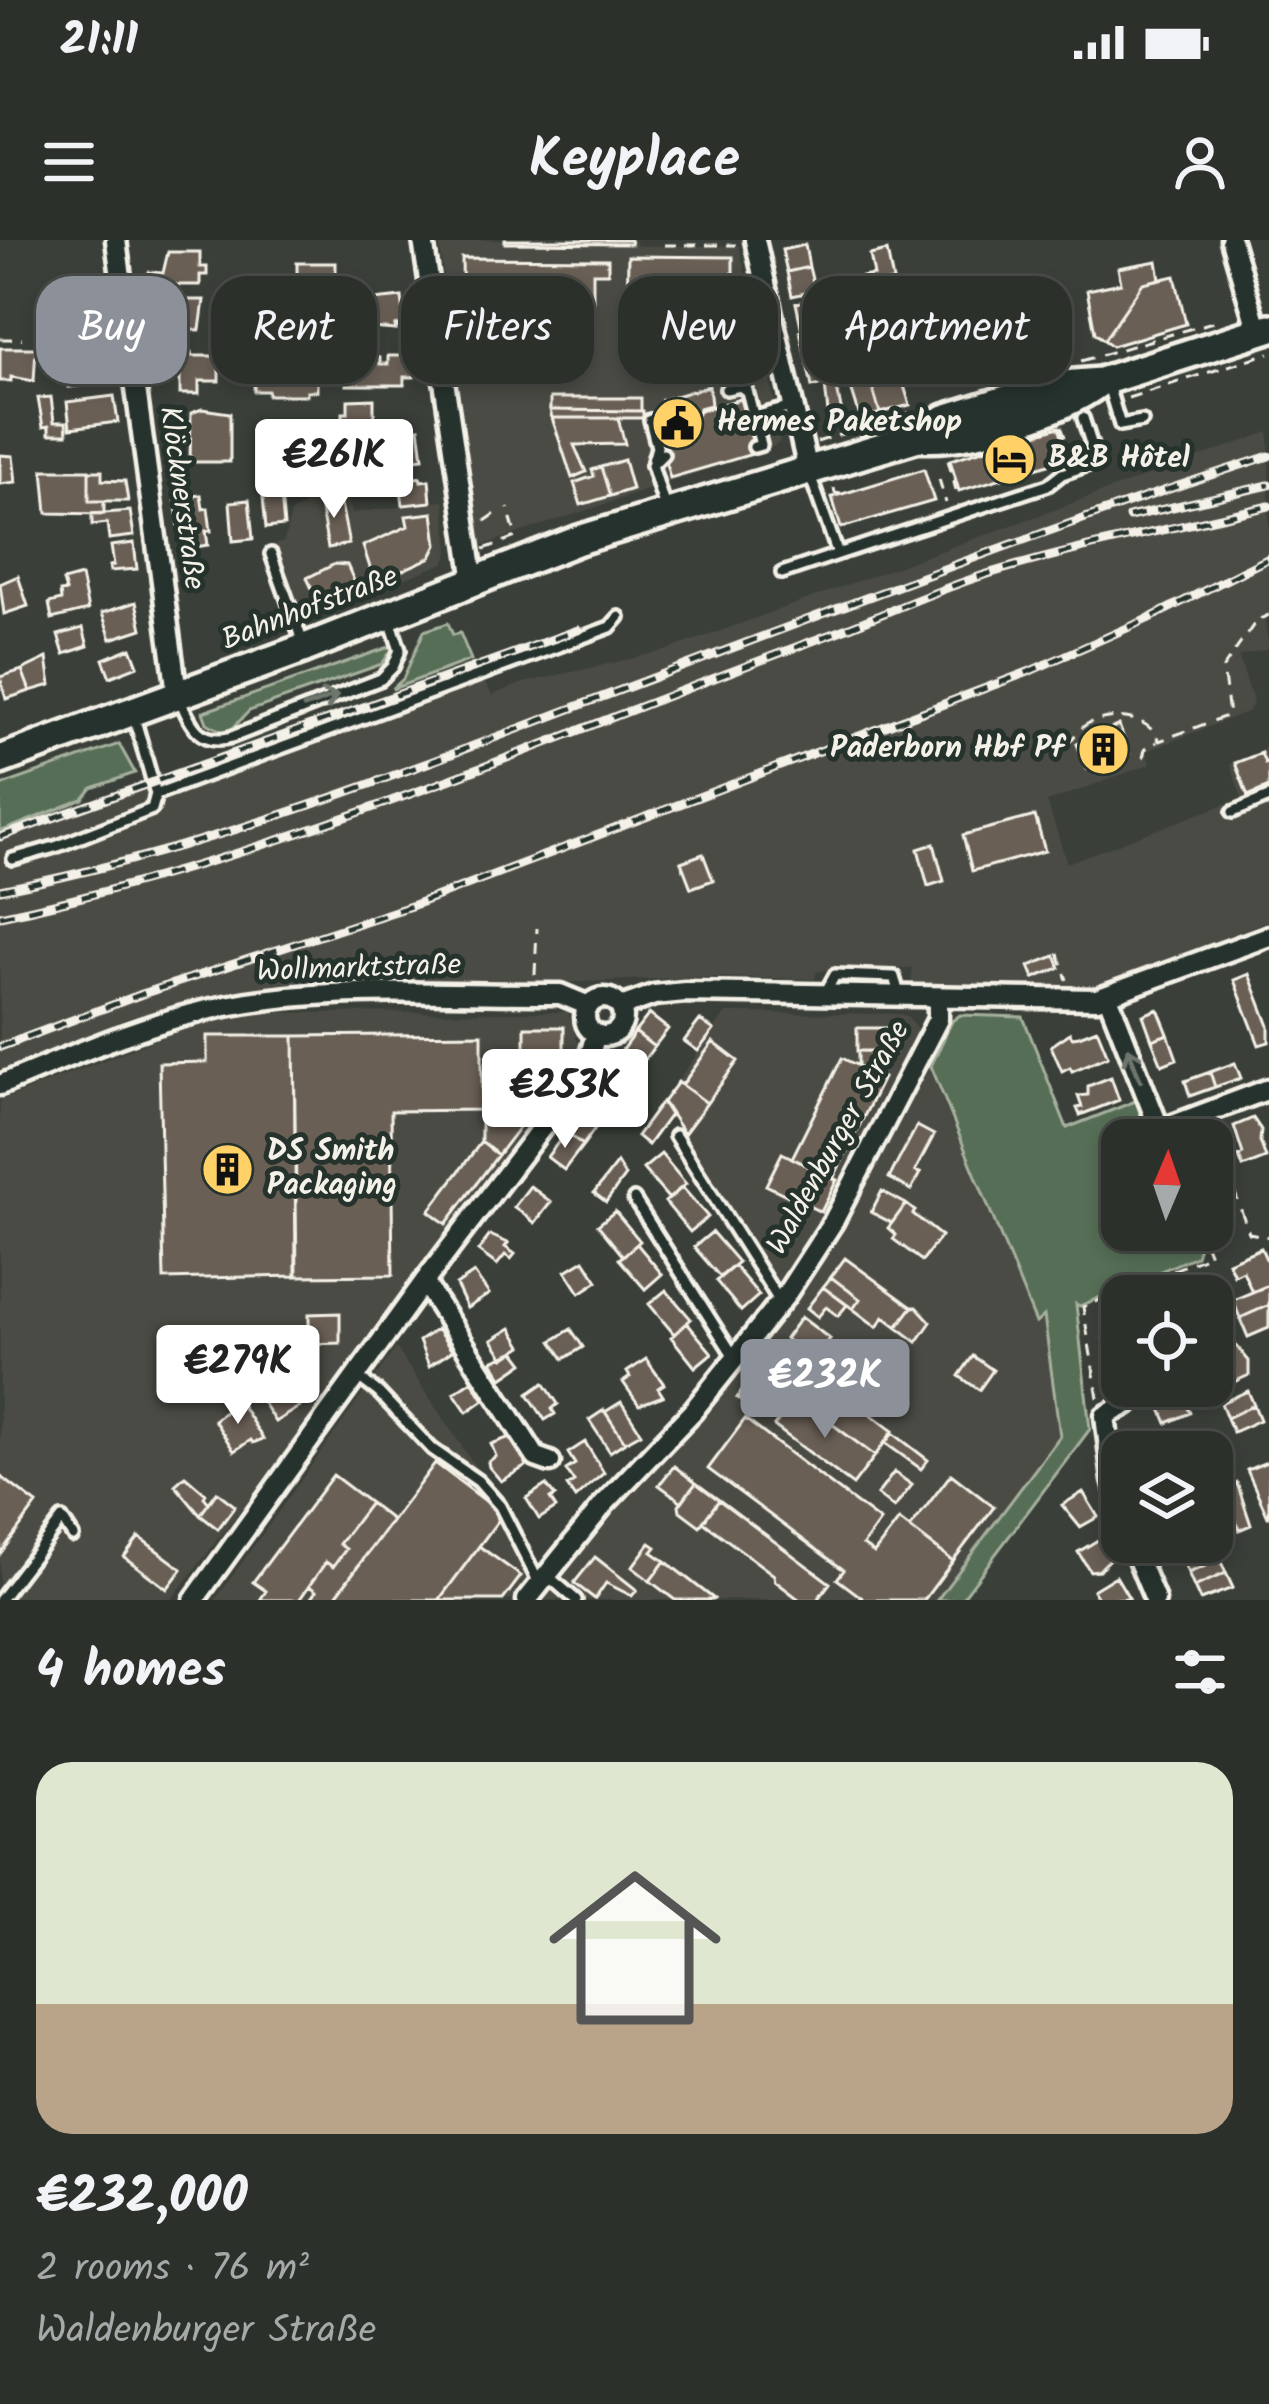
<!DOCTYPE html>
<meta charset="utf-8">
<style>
:root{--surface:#2c302b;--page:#343833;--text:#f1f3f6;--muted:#a6a9a9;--line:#484b47;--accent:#8c9099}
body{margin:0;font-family:Kalam,sans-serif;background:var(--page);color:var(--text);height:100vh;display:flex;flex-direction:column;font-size:45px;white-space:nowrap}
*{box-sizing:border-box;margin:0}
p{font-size:39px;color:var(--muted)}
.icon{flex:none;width:66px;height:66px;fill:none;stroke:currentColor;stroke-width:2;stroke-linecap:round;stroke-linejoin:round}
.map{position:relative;height:1360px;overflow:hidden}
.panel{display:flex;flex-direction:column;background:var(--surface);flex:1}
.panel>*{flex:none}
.top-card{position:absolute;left:36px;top:36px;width:1197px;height:108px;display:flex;gap:24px}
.needle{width:78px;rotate:2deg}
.controls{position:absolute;left:1101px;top:879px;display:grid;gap:24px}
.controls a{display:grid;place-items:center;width:132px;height:132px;border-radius:24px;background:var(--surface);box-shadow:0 6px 18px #0003,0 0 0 3px var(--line);font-size:60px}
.price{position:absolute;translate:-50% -102px;padding:0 27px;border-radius:12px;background:#fff;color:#222;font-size:39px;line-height:78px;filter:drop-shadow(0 3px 6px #0008)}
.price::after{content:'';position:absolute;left:50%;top:72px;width:36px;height:27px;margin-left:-18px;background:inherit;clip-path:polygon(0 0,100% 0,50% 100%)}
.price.on{background:var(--accent);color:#fff}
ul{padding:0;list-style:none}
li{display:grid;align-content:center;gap:24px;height:636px;padding:0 36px}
li span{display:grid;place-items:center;height:372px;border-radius:36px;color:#555}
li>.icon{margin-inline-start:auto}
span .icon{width:216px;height:216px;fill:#fffc;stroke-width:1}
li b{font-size:51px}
h2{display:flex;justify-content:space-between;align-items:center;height:144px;padding:0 36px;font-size:51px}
.tag{padding:0 42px;border-radius:36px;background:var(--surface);box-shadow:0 6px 18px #0003,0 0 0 3px var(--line);font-size:42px;line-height:108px}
.tag.on{background:var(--accent);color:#fff}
.status{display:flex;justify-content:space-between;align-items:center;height:84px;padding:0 60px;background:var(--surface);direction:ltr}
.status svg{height:33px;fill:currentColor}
header{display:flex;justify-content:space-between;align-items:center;height:156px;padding:0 36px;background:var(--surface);font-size:54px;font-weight:700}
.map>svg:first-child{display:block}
</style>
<div class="status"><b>21:11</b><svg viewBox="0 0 49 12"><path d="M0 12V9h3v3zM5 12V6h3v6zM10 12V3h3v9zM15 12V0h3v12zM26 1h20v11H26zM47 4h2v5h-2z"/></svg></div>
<header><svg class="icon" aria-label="menu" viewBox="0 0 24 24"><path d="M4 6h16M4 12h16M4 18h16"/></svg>Keyplace<svg class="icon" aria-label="person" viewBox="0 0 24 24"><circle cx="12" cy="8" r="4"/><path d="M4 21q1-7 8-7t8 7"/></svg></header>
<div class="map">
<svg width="1269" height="1360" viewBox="0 0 1269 1360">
<rect width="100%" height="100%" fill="#3a4039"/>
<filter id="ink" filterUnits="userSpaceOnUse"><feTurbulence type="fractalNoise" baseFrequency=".00833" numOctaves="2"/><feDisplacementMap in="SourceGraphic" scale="24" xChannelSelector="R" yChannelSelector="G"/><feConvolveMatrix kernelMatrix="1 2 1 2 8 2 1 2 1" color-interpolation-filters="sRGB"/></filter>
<g filter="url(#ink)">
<path fill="#4b4c44" d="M439 0H634L637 6H739L781 191 779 202 771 208 480 306Z
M1269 192V376L1264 378 1269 409 1238 416 1253 461 1249 471 1146 511 1150 524 1047 562 1067 623 1242 558 1230 524 1261 512 1269 500V680L1101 745 1064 748 912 742V728L842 726 816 732 815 739 699 737 580 742 335 744 243 752 130 777 0 831V594L474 425 492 455 524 443 665 411Z
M346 250 352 273 444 261 449 312 444 323 293 382 266 307 284 302 291 273 316 257Z
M568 772 581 813 375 1097 171 1360H0V861L188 787 263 773Z
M726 773 899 774 907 776 917 789 914 803 825 973 779 1048 663 862Z
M929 828 1035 1084 1044 1076 1060 1196 937 1360H539L792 1066 843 988Z
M396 1108 539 1322 511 1360H215Z"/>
<path fill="#576e54" stroke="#a6b09e" stroke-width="3" d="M448 383 453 395 460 393 471 420 392 449 403 439 424 391Z
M395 405 382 424 249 471 233 488 223 492 207 483 203 472Z
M119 504 135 533 92 548 83 559 0 592V546Z
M960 775 1023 777 1067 888 1138 860 1154 900H1122V990H1195L1200 1002 1196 1016 1080 1066 1076 1064 1090 1189 961 1360H937L1060 1196 1044 1076 1036 1083 931 826 952 781Z"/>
<path fill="#695e54" stroke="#f4f1e8" stroke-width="3" d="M505 0H630L631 4 505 3Z
M805 5 809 27 787 32 782 10Z
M887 11 893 41 863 47 861 37 874 35 870 15Z
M168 12H200V27H207V35H200V45H174V52H149V32L163 33Z
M628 16 733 17V72L627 71Z
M462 18 608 19V33H593V79H538V90H499V78L463 81Z
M1157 21 1160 39 1143 43 1104 100 1095 93 1087 50 1121 43 1118 28Z
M297 23H336V52H297Z
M809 27 815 51 792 56 787 32Z
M1175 36 1186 84 1112 106 1104 100 1143 43Z
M893 41 898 65 881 68 876 45Z
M149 52H179V60H204L200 90 164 89V67H149Z
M297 52H336V82L364 85V98L297 97Z
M54 56H92V88H53Z
M402 57 405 84 395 86 396 90 372 88 369 71 376 70 374 60Z
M834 57 839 83 802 91 796 63Z
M899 70 904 92 877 97 873 75Z
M538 79 588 80V91L538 90Z
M836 84 838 91 826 93 828 105 804 110 800 91Z
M98 102 103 143 69 147 61 119 65 118 64 107Z
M828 105 831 115 838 113 840 121 808 128 804 110Z
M0 108H36L34 141 11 137V141H0Z
M180 111 191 112V116H219V141H199V154H180Z
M362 116V125L370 124 372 116 380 118V124H388V116H414V137H404V145H346V137H336V117Z
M261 122 317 125V151H307V155H268V151H254L255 124Z
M838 122 844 141 812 147 808 128Z
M900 133 910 165 880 173 872 146 892 140 891 136Z
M863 142 865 148 872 146 880 173 861 180 850 145Z
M836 143 843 179 829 182 825 145Z
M709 146 711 165 699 168 695 184 683 201 662 207 655 181 659 173 665 171 662 160Z
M114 156 118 182 70 188 67 162Z
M51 157 54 182H66L67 194H49V186L43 187 38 158Z
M550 158H641V171L550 170Z
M374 159V180H370V187L376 189 374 221 348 222V212H343V173H348V160Z
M740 159 756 213 670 238 661 206 683 201 699 171Z
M202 169 230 173V222H190L191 173Z
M550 170 643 171V178H552Z
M552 178H618L625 204 574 205 586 232 572 238Z
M267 187 281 189V193H288L290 187 295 188V193H302V189H323V216H313V220L273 219V215H260V188Z
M1059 187 1069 218 959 251 950 220Z
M419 188 423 218 398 221 394 191Z
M0 215 13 216 16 242 0 244Z
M624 220 632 249 610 256 601 227Z
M601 227 610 256 581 265 574 243 594 236 592 230Z
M924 229 934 261 841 288 832 257Z
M43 230H89V261H104V274L47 273Z
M89 231H102V240L125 241 128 261H89Z
M420 237 421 241 429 240 431 262 403 265 400 242Z
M339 254 349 304 328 308 319 259Z
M201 255 203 269 208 268 211 291H206L208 305 182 309 175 258Z
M281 255 284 286 266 288 263 257Z
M249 260 253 299 233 301 230 262Z
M130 271 134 296 109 299 107 283 92 285V274Z
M433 273 437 305 431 317 375 343 363 306 408 286 406 276Z
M134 303 137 329 110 331V326L114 325 111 306Z
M335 324 347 325 359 352 322 370 307 338Z
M18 336 28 366 4 374 0 344Z
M81 336 88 370 52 379 49 363 61 360 60 352 66 351 63 341Z
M136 362 142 389 111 399 102 373Z
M83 388 88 406 64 414 58 395Z
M131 408 138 426 110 437 103 419Z
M47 418 51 445 30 451 22 430Z
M22 430 30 451 6 459 0 437Z
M1119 485 1129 513 1087 529 1077 504Z
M1261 513 1265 523 1269 522V547L1248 556 1235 523Z
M1035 576 1045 611 972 631 963 595Z
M934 604 944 641 928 646 918 609Z
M703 614 713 640 691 648 681 622Z
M1055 716 1060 728 1034 738 1029 726Z
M1249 734 1269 786V802L1259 805 1234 740Z
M1158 769 1168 794 1152 800 1143 775Z
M649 774 668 789 654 807 635 792Z
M700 780 714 790 698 811 684 801Z
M525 787H564V813H550V844H541V858H520L519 837 525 836Z
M857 788H895V812L857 811Z
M1097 789 1108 816 1072 831 1070 827 1062 831 1051 806 1070 793 1072 797 1079 796Z
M635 792 654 807 641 824 622 810Z
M482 794V870L391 871 393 1035 297 1036 294 796Z
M1168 794 1177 819 1162 825 1152 800Z
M207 796H294L296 1036 164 1039 159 823 207 822Z
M713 802 738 821 707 863 682 845Z
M622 810 641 824 627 842 608 828Z
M858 811H878V835L858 826Z
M842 818 883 838 833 939 792 918Z
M1235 823 1241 838 1215 847 1210 832Z
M1210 832 1215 847 1190 856 1185 841Z
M1111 837 1119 860 1080 875 1077 868 1082 867 1078 856 1088 855V846Z
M603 842 620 855 601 880 584 868Z
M678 842 707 863 684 894 663 862Z
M481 858H541L498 915 481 902Z
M662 862 670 875 648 905 637 896Z
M584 868 601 880 583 905 566 892Z
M1253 878 1261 890 1260 901 1266 918 1243 927 1239 916 1243 914 1234 886Z
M917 886 934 895 915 931 920 933 911 950 889 938Z
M566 892 583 905 564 930 547 917Z
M481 902 498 915 446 984 429 971Z
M782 913 837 940 821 972 766 945Z
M661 914 686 944 669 959 643 929Z
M617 923 625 936 606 962 594 953Z
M530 946 551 962 535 983 514 967Z
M682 947 708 977 690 992 665 962Z
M882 951 906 964 892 983 871 972Z
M906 964 915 971 913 974 941 996 922 1021 893 999 896 995 888 988Z
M615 971 640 1001 623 1016 598 985Z
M712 992 738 1022 720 1037 694 1007Z
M490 995 508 1003 505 1007 515 1014 511 1019 505 1015 497 1025 478 1011Z
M637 1004 662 1034 645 1049 619 1019Z
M1261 1008 1269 1025V1045L1252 1052 1243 1031 1234 1035 1228 1022Z
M845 1018 912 1067 897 1087 884 1077 877 1087 853 1069 860 1059 831 1037Z
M584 1020 598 1041 580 1053 566 1031Z
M734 1026 759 1055 741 1071 716 1041Z
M474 1033 489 1054 467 1068 456 1045Z
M831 1037 860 1059 853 1069 823 1047Z
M1269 1045V1065L1240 1078 1233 1060Z
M823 1047 847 1065 838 1076 826 1067 818 1077 807 1068Z
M666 1050 691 1079 674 1094 649 1064Z
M1269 1065V1088L1248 1097 1240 1078Z
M912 1067H917L931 1082 917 1102 897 1087Z
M340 1073V1103L309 1104V1074Z
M801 1077 830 1099 811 1119 785 1099Z
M687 1083 712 1113 695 1127 671 1097Z
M511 1088 522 1106 504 1118 492 1100Z
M1118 1088 1122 1097V1127L1117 1129 1103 1098Z
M437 1089 452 1111 429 1126 419 1101Z
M571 1089 583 1107 564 1119 552 1101Z
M823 1104 861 1134 850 1149 811 1119Z
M1235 1104 1249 1121V1135L1234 1142 1222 1138 1216 1122 1222 1120 1220 1111Z
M515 1111 524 1123 502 1138 492 1121Z
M270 1114 302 1165 275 1182 243 1131Z
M973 1116 993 1130 979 1150 959 1136Z
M646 1119 664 1144 658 1148 663 1156 639 1165 623 1142 630 1137 627 1132Z
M758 1129 786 1150 776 1164 769 1157 758 1174 737 1158Z
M472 1141 484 1160 467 1172 454 1153Z
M544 1143 558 1164 552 1169 555 1174 545 1180 528 1154Z
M831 1144 893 1191 875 1216 816 1172Z
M1179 1147 1190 1173 1167 1183 1156 1157Z
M1248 1151 1254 1165 1227 1178 1221 1163Z
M796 1157 875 1216 853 1245 774 1186Z
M239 1161 263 1199 253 1203 251 1200 234 1211 214 1180Z
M621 1162 641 1193 625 1202 605 1172Z
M1254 1165 1260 1180 1233 1192 1227 1178Z
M604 1170 625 1202 610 1212 589 1180Z
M745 1179 880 1281 863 1305 874 1313 899 1280 953 1321 924 1360H865L837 1339 844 1330 708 1229Z
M893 1193 928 1220 921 1229 885 1203Z
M1150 1193 1158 1212H1129L1125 1204Z
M510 1197 528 1225 501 1241 489 1227 488 1222 496 1216 491 1204Z
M585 1202 604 1233 575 1258 567 1246 574 1242 566 1230 575 1224 568 1213Z
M1269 1221V1277H1268L1247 1230Z
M435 1223 503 1274 439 1360H333Z
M674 1226 696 1243 682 1262 659 1245Z
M894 1232 912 1245 894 1268 877 1255Z
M951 1234 994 1267 953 1321 910 1288Z
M333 1235 370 1263 339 1304 346 1309 333 1327 326 1322 299 1360H260L266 1351 253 1342Z
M0 1236 37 1264 0 1314Z
M185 1236 206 1254 204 1257 209 1263 200 1275 175 1245Z
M696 1243 719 1260 700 1286 680 1271 679 1265Z
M1237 1243 1251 1285 1239 1290 1225 1248Z
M546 1245 555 1256 550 1259 556 1268 539 1279 526 1258Z
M217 1252 235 1266 218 1289 200 1275Z
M1083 1252 1098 1277 1080 1287 1062 1265Z
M719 1260 830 1343 817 1360H800L775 1341 774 1335 703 1282Z
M370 1263 392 1280 333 1360H313L311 1358 316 1351 309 1346 326 1322 333 1327 346 1309 339 1304Z
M139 1297 182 1329 167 1349 124 1317Z
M1103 1297 1111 1318 1099 1330 1090 1331 1078 1312Z
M650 1303 656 1307 652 1312 665 1321 650 1341 632 1327Z
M1214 1304 1220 1320 1188 1333 1182 1318Z
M479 1306 521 1336 503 1360H439Z
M595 1317 637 1350 632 1356 606 1343 595 1359 574 1343Z
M1220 1320 1226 1333 1194 1347 1188 1333Z
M665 1321 714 1359 713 1360H675L650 1341Z
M1226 1333 1233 1348 1200 1360 1194 1347Z
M1116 1336 1129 1358 1099 1360 1093 1350Z"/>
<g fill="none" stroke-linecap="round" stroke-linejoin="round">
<defs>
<path id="service" d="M716 132 742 133 747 151
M1107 142 1120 185 1142 181
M726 149 740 146 747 151 761 205 754 207
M754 177 792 167
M650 180 657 207 653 221
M663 214 652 225 665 268
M809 232 838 314 1048 245 1062 234 1097 222 1083 178
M271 314 303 403
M782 333 838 314
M179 458C191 485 199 506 232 497L381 439 393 427 400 410 389 377
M136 484 156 554 610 387 619 377
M1233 572 1269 557
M13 619 58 606 152 569 156 554
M824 755 835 735 894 737 900 757
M675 896 780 1062
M634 959 735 1118
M357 1136 378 1152 432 1209 478 1241 500 1266 540 1345
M547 1335 576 1360
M0 1360 62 1279 73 1296"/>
<path id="minor" d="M116 0 177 453
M423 0 474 342
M755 0 808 230
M1231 0 1258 92
M1108 757 1160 890 1269 849
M585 777a19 19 0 1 1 38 0a19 19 0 1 1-38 0Z
M621 767 654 755 685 752 1097 759 1269 696
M0 845C73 815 148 781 226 766 327 746 436 754 538 754H560L589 766
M424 1042 536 1217 550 1222
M1122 1273 1113 1240 1105 1176 1127 1164
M1131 1302 1155 1360
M194 1360 424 1042 585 831 596 794
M527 1360 604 1264 692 1172 785 1056 833 982 938 779V758"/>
<path id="secondary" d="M918 197C968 202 1060 172 1100 142
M0 520 305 408 579 300 918 197 945 179 1051 146 1100 142 1269 88"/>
</defs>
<use href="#service" stroke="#f4f1e8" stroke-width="18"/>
<use href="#minor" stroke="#f4f1e8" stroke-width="27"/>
<use href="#secondary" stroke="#f4f1e8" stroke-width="36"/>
<path stroke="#f4f1e8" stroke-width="3" stroke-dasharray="12 9" stroke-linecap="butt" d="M664 5H736
M395 88 417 85
M456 88 468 95 467 81
M641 96 642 71
M0 99H22
M1058 99 1065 124
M1081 121 1216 81
M1128 158 1269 113
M1061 186 1072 216
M817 202 917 170
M948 220 956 250
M939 239 946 263
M834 248 835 253 841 254
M485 281 498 272
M484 309 516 297 508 268
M1068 504C1074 497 1080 487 1089 483 1113 473 1149 475 1159 501L1229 475 1223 428 1257 380 1269 375
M1143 518 1145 509 1157 502
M1058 713 1067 740
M535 735 537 688
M1213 890 1249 993 1269 997
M1098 1158 1083 1067 1210 1015 1200 990"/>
<use href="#service" stroke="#26332d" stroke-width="9"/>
<use href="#minor" stroke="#26332d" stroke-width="18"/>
<use href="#secondary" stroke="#26332d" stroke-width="27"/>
<defs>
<path id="rail" d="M1129 277 1269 245
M0 597 578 390
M0 650C200 612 389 538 578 466 808 380 1036 291 1269 216
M0 676C288 616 559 494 834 393 882 375 929 353 978 337 1073 307 1172 289 1269 266
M0 807 142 754 411 666 1028 432 1152 377 1269 318"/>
</defs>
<use href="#rail" stroke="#f4f1e8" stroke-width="9"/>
<use href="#rail" stroke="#26332d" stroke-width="4.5" stroke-dasharray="14" stroke-linecap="butt"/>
</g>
<defs><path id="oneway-shaft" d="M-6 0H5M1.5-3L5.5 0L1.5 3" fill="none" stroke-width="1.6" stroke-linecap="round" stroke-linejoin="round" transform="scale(3)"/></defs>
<g stroke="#6e766e">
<use href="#oneway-shaft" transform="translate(321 461) rotate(-20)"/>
<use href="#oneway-shaft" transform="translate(1134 824) rotate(-111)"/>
</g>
</g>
<defs>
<symbol id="civic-disc" viewBox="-11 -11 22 22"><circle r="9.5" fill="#ffd166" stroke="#26332d"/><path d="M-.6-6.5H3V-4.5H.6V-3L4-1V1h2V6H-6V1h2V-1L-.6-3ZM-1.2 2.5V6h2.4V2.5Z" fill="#111"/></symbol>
<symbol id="hotel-disc" viewBox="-11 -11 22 22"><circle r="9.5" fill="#ffd166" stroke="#26332d"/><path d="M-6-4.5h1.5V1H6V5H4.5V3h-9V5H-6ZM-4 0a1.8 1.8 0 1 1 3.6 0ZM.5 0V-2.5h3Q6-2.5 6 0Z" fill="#111"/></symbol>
<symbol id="building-disc" viewBox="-11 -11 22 22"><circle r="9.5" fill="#ffd166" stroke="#26332d"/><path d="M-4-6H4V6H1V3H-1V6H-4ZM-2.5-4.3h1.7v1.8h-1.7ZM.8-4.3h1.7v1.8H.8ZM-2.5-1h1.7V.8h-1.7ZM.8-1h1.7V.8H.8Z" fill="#111"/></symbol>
</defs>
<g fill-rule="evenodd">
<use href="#civic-disc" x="648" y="154" width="59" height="59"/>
<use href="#hotel-disc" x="980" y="190" width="59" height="59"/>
<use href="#building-disc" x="1074" y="480" width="59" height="59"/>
<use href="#building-disc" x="198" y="900" width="59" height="59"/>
</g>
<g text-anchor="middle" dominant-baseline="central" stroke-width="10" stroke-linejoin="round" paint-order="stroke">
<g font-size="30" font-weight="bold" fill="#f4f1e8" stroke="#26332d" text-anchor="start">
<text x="717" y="183">Hermes Paketshop</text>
<text x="1048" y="219">B&amp;B Hôtel</text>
<text x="1064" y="509" text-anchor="end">Paderborn Hbf Pf</text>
<text x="267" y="912">DS Smith<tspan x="267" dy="34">Packaging</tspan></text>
</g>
<g font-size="30" fill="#f4f1e8" stroke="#26332d">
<text transform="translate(181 258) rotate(82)">Klöcknerstraße</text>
<text transform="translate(310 369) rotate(-21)">Bahnhofstraße</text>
<text transform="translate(359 729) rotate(-2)">Wollmarktstraße</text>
<text transform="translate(839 898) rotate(-61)">Waldenburger Straße</text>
</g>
</g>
</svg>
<div class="controls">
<a><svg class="needle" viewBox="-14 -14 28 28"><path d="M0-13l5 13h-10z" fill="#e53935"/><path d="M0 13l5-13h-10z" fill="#a6a9a9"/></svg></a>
<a><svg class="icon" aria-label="locate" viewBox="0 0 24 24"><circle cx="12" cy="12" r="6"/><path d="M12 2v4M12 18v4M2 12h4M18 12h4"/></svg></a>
<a><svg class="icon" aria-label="layers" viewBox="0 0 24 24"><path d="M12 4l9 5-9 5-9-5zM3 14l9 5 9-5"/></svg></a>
</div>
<b class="price" style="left:334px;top:281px">€261K</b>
<b class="price" style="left:565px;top:911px">€253K</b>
<b class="price" style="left:238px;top:1187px">€279K</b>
<b class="price on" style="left:825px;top:1201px">€232K</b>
<div class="top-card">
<a class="tag on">Buy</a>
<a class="tag">Rent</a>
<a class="tag">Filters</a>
<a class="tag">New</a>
<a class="tag">Apartment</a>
</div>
</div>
<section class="panel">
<h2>4 homes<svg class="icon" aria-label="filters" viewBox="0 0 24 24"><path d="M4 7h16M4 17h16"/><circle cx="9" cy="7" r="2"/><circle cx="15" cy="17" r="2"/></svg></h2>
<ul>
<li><span style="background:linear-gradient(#dfe7d0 65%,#b9a48a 0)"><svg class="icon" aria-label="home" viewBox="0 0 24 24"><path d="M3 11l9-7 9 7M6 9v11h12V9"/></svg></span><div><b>€232,000</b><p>2 rooms · 76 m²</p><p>Waldenburger Straße</p></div></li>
</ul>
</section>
